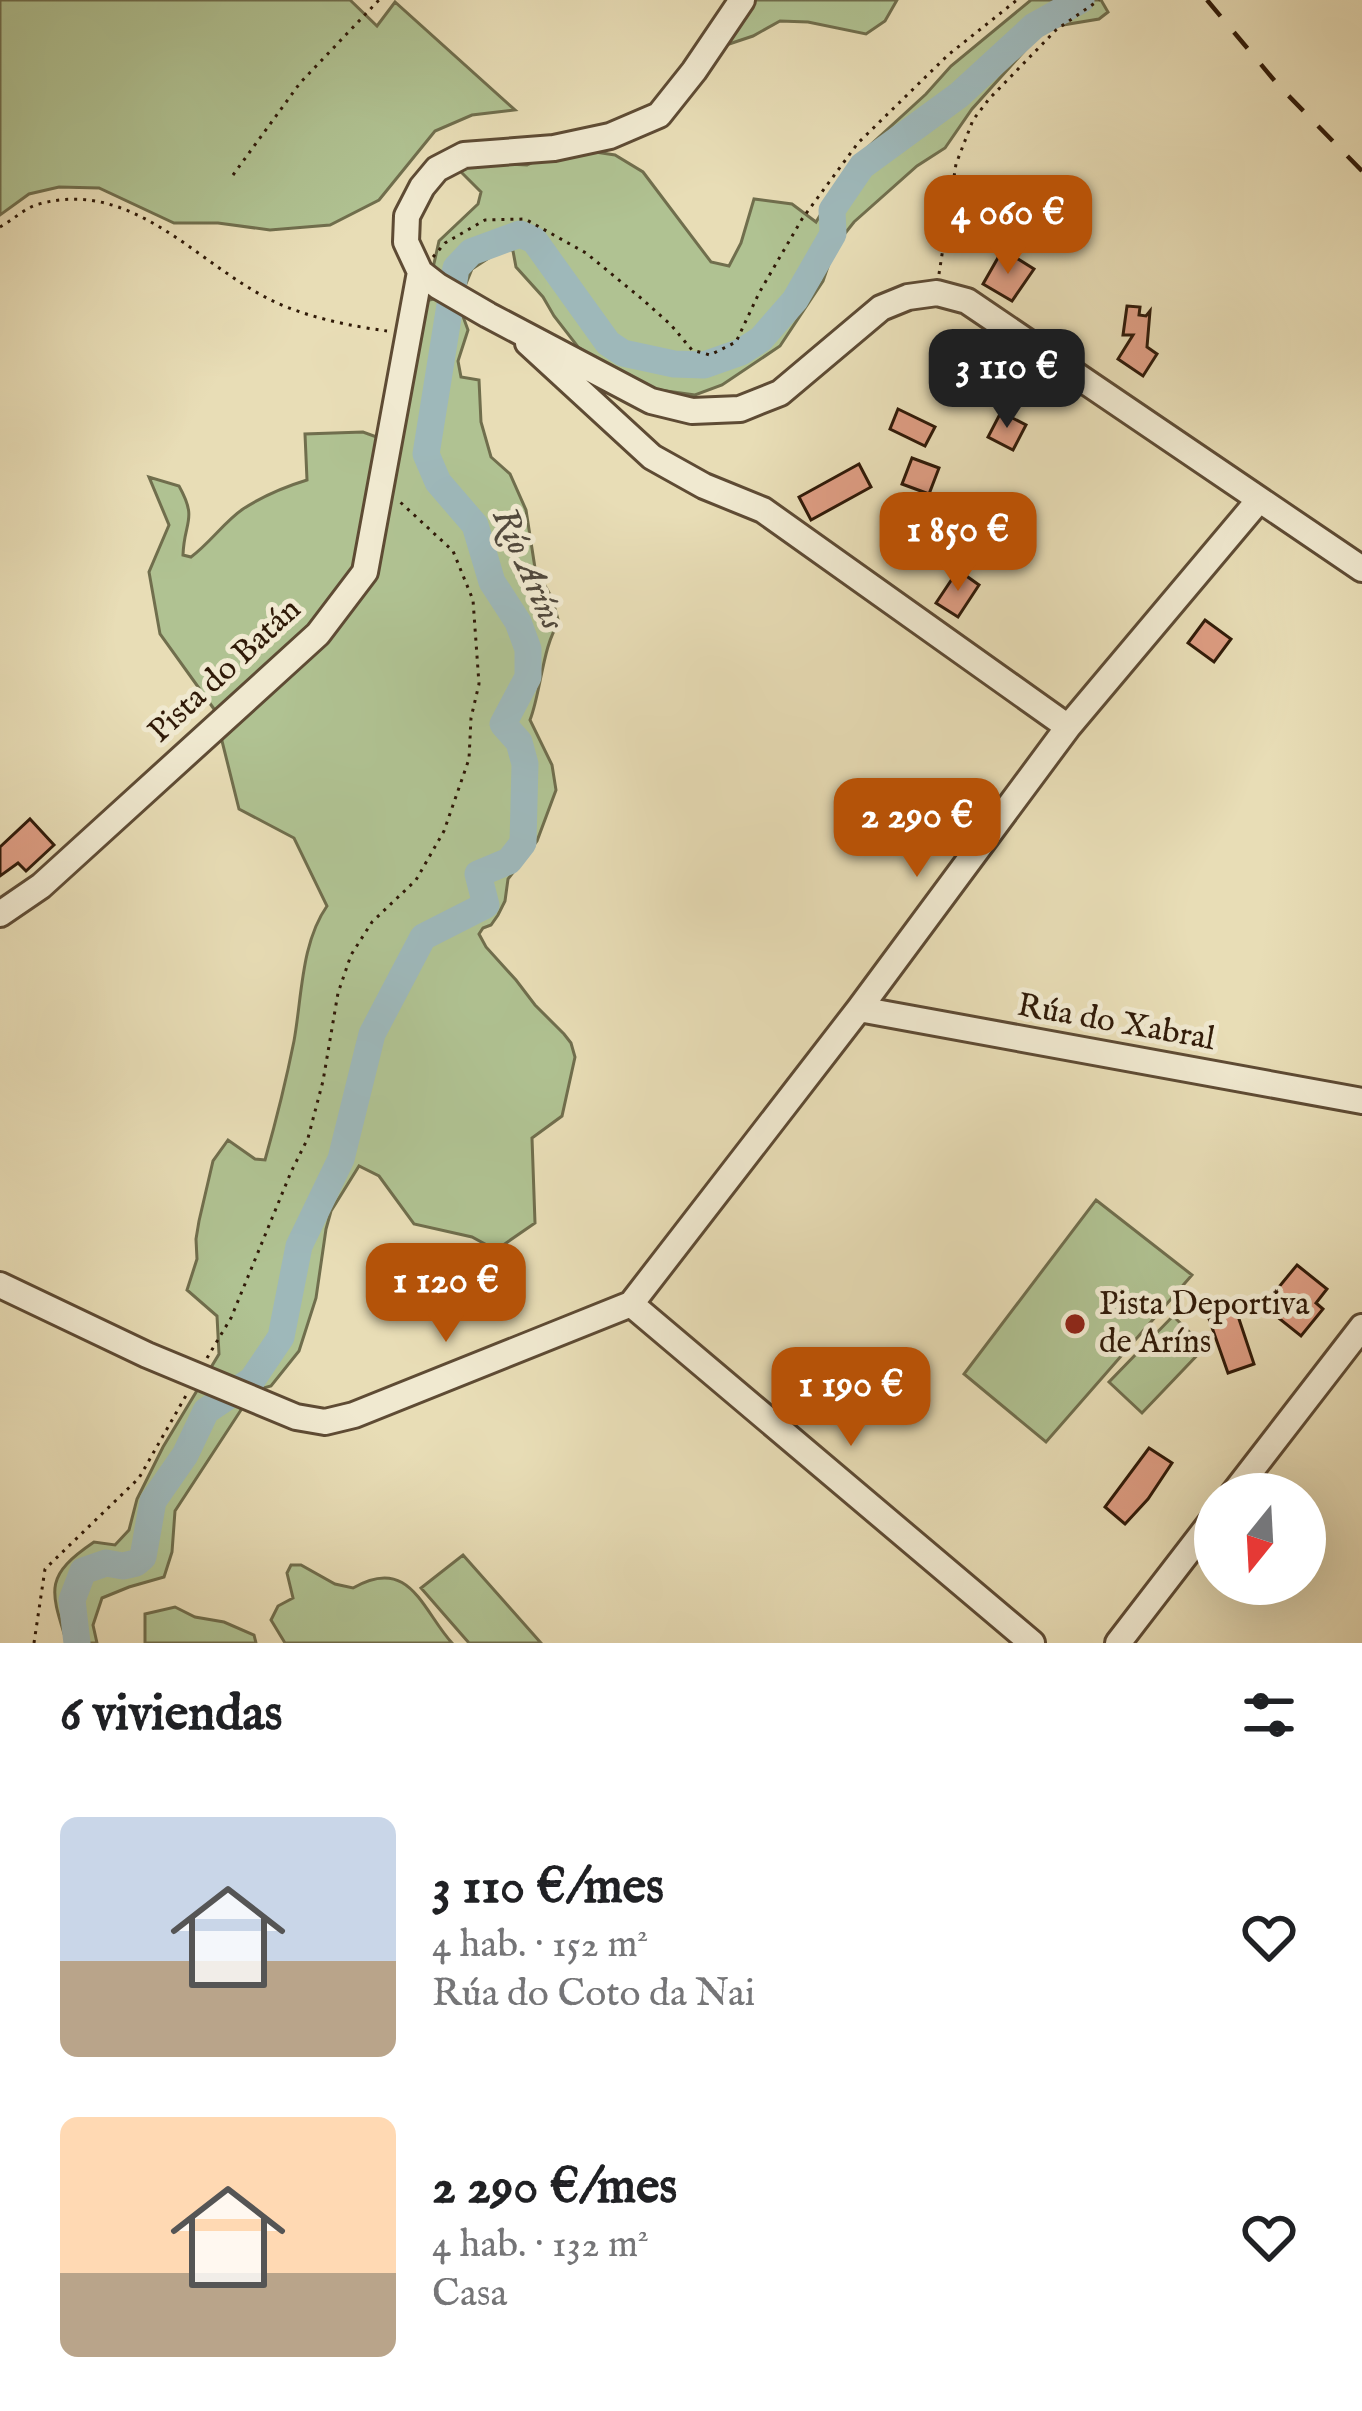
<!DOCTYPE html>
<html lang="es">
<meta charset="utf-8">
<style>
:root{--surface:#fff;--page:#f2f2f2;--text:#202124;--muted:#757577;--accent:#b45309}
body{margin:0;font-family:"IM FELL English",serif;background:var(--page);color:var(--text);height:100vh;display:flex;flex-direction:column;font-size:45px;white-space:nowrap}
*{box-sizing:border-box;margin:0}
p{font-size:39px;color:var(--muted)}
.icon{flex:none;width:66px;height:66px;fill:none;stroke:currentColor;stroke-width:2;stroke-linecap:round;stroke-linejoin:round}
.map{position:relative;height:1643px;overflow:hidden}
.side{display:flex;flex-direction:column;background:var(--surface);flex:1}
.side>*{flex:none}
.needle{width:78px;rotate:198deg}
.fabs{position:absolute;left:1194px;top:1473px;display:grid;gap:24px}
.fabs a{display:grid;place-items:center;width:132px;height:132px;border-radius:50%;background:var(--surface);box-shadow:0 12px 48px #0002;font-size:60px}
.price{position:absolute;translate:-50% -102px;padding:0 27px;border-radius:24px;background:var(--accent);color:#fff;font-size:39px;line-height:78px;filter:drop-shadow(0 3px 6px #0008)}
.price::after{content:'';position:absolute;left:50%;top:72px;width:36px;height:27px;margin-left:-18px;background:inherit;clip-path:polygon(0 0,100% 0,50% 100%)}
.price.active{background:#222;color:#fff}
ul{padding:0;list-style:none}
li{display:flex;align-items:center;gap:36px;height:300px;padding:0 60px}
li span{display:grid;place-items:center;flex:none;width:336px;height:240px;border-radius:18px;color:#555}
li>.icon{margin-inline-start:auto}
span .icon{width:144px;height:144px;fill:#fffc;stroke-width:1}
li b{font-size:51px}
h2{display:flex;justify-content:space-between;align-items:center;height:144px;padding:0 60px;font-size:51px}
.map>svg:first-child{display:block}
</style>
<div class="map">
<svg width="1362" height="1643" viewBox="0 0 1362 1643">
<rect width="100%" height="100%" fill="#e8ddb6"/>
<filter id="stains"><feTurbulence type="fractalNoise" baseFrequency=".00167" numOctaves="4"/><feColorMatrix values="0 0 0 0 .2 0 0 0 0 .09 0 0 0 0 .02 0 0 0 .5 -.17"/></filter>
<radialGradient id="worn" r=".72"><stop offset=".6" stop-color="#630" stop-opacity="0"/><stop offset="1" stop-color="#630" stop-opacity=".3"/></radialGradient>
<path fill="#b0c292" stroke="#706e4d" stroke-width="3" d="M0 0H350L377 26 395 2 515 110 472 115 435 131 379 200 330 225 270 230 218 223H174L99 188 59 187 29 194 0 215Z
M727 0H897L885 21 866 34 808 22 780 21 753 36 726 45 718 22Z
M1031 0H1101L1108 12 1099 19 1045 28 972 109 945 148 917 166 854 222 835 246 823 281 780 346 722 385 695 395 652 389 607 367 578 347 554 316 543 297 516 267 513 251 507 246 472 269 465 286 445 278 433 268 439 241 478 204 481 192 461 172 469 162 527 165 544 157 582 150 615 155 643 172 711 262 729 266 741 243 754 199 792 204 816 222 854 160 926 94 951 66Z
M438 298 461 311 468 330 458 361 461 377 479 380 481 422 491 457 510 474 526 510 535 568 552 598 559 623C543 643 541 692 530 720L552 765 556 790 537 841 508 879 505 901 498 915 491 925 483 928 479 934 486 947 516 980 535 1005 564 1034 571 1043 575 1057 562 1116 532 1138 535 1223 496 1250 472 1237 414 1224 379 1176 359 1166 331 1211 326 1229 316 1298 299 1351 271 1386 256 1390 240 1404 241 1410 175 1511 172 1552 164 1577 129 1587 102 1598 93 1625 97 1643H67C50 1589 44 1576 94 1542L115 1545 129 1530 137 1499 163 1447 219 1354 217 1316 187 1290 197 1259 196 1239 199 1221 213 1161 228 1140 255 1159 265 1160C276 1121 286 1081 294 1041 302 997 301 943 327 906L294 838 239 809 214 709 160 634 149 572 169 525 149 477 179 486C198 520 184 521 183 555L191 557C210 543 225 521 243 509 263 496 284 487 307 480L305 434 363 432 382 439 421 302Z
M1096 1200 1192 1275 1046 1442 964 1374Z
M1173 1316 1205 1347 1142 1413 1109 1382Z
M463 1555 541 1643H469L421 1588Z
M291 1565H301L335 1584 353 1588C410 1555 422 1610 452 1643H285L271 1620 278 1606 293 1598 287 1573Z
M175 1607 195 1617 224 1622 254 1635 256 1643H145V1614Z"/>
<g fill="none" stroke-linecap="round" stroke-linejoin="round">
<path stroke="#9eb8ba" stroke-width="27" d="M77 1643 72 1600 83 1571 106 1563 123 1566 136 1563 143 1557 153 1501 185 1455 206 1411 252 1380 281 1337 299 1246 341 1159 372 1034 423 937 486 905 478 874 509 861 523 843 525 764 519 742 503 724 528 677V649L518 622 492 582 475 525 438 482 426 454 456 268 471 252 520 234 534 240 608 343 623 353 674 364 704 365 741 352 761 339 795 300 833 234 832 210 862 166 959 95 1034 26 1081 0"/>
</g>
<path fill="#de9d83" stroke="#301a08" stroke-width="3" d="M999 256 1018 259 1034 269 1012 301 983 284Z
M1127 306 1140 307 1139 315 1146 316 1150 311 1147 347 1157 354 1143 376 1118 359 1133 335H1123Z
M898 409 935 427 925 446 890 429Z
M1001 412 1026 425 1013 450 988 437Z
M912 458 939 468 929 494 902 484Z
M859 464 871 487 811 520 799 497Z
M958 570 979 585 958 617 936 603Z
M1205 620 1231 639 1214 662 1188 643Z
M30 819 54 845 26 871 18 863 0 876V847Z
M1297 1265 1327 1289 1316 1303 1323 1309 1301 1336 1271 1312 1279 1303 1269 1299Z
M1235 1307 1254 1364 1228 1373 1208 1316Z
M1149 1448 1172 1463 1148 1499 1125 1524 1105 1507Z"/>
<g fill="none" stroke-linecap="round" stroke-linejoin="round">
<defs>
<path id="minor" d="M742 0 694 71 659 115 610 136 554 148 464 155 437 169 422 187 407 216 406 242 420 272 438 286 488 315 651 401 692 411 740 409 780 393 881 308 908 297 937 293 967 301 1362 569
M528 343 652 457 704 486 763 510 1068 727
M0 914 41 886 318 634 365 572 420 272
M859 1009 1362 1101
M0 1285 147 1355 296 1417 325 1422 354 1415 631 1304 859 1009 1068 727 1259 500
M631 1304 1032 1643
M1233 1494 1362 1327
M1118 1643 1215 1517"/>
</defs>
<use href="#minor" stroke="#5e4b34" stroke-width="30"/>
<path stroke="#301a08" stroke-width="3" stroke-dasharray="3 6" stroke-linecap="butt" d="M233 175 300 83 379 0
M0 227C13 220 26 207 39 204 133 178 197 264 271 300 305 317 350 326 387 331
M433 257 445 243 485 220 525 219 586 253 642 299 671 325 692 350 710 355 736 342 759 293 802 219 858 143 948 55 1017 0
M939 274 956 164 973 120 989 99 1056 30 1099 0
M207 1358 231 1318 291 1172 308 1138 323 1081 338 993 351 955 372 922 416 880 444 831 469 759 471 718 479 684 473 600 453 551 399 501
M34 1643 45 1569 139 1478 188 1392"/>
<use href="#minor" stroke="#f0e9d0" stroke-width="24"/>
<path stroke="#301a08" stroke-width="4.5" stroke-dasharray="21 21" stroke-linecap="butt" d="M1207 0 1279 86 1362 171"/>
</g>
<circle fill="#8f2418" stroke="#f0e9d0" stroke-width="4.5" cx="1075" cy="1324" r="12"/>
<g text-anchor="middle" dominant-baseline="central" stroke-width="10" stroke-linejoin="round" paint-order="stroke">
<g font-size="33" fill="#301a08" stroke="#f0e9d0">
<text transform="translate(225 671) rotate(-43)">Pista do Batán</text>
<text transform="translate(1116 1023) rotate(10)">Rúa do Xabral</text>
</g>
<g font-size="33" fill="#301a08" stroke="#f0e9d0" text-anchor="start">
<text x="1099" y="1305">Pista Deportiva<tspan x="1099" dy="38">de Aríns</tspan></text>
</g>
<g font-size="36" font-style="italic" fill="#51493d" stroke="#f0e9d0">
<text transform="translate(528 569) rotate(66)">Río Aríns</text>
</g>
</g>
<rect width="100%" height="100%" filter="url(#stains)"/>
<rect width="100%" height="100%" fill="url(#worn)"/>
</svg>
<div class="fabs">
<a><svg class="needle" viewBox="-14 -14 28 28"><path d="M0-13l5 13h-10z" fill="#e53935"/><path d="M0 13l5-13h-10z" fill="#757577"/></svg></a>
</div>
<b class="price" style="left:1008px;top:277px">4 060 €</b>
<b class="price active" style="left:1007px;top:431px">3 110 €</b>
<b class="price" style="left:958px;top:594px">1 850 €</b>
<b class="price" style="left:917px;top:880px">2 290 €</b>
<b class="price" style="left:446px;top:1345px">1 120 €</b>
<b class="price" style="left:851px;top:1449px">1 190 €</b>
</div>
<section class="side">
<h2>6 viviendas<svg class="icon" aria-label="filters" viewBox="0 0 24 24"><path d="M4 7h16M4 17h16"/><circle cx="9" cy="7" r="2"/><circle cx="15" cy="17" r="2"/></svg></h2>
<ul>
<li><span style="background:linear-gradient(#c9d6e8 60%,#b9a48a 0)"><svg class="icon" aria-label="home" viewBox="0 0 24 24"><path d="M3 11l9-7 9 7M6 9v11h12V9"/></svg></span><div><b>3 110 €/mes</b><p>4 hab. · 152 m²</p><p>Rúa do Coto da Nai</p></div><svg class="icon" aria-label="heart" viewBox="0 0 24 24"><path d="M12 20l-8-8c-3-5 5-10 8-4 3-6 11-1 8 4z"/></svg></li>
<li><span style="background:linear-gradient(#ffd9b3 65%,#b9a48a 0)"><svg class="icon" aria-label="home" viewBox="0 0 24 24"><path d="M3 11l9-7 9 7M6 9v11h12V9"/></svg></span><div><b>2 290 €/mes</b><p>4 hab. · 132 m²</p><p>Casa</p></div><svg class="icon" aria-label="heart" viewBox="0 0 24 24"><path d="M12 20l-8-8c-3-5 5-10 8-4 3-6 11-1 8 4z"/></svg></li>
</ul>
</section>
